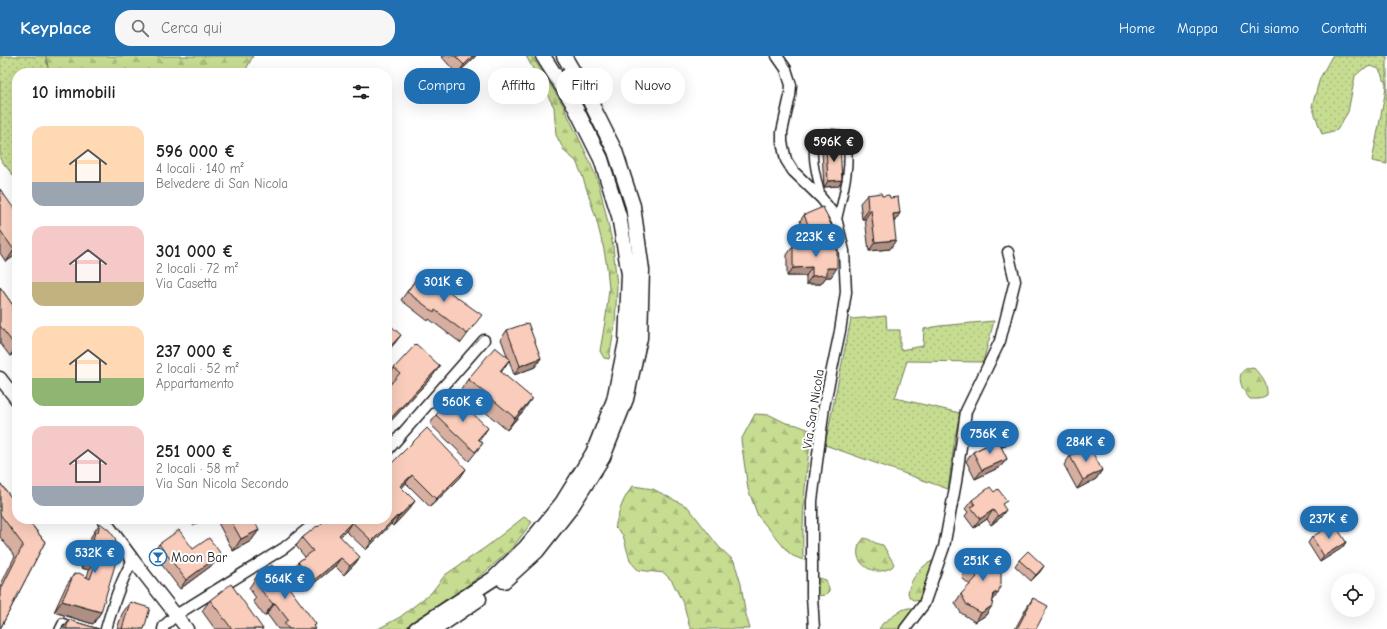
<!DOCTYPE html>
<html lang="it">
<meta charset="utf-8">
<style>
:root{--surface:#fff;--page:#f6f6f6;--text:#222;--muted:#767676;--accent:#1f6fb2}
body{margin:0;font-family:"Comic Neue",sans-serif;background:var(--page);color:var(--text);height:100vh;display:flex;flex-direction:column;font-size:15px;white-space:nowrap}
*{box-sizing:border-box;margin:0}
p{font-size:13px;color:var(--muted)}
.icon{flex:none;width:22px;height:22px;fill:none;stroke:currentColor;stroke-width:2;stroke-linecap:round;stroke-linejoin:round}
.map{position:relative;flex:1;overflow:hidden}
.details{position:absolute;left:12px;top:12px;width:380px;height:456px;display:flex;flex-direction:column;background:var(--surface);border-radius:16px;box-shadow:0 4px 16px #0002}
.details>*{flex:none}
.top-card{position:absolute;left:404px;top:12px;width:380px;height:36px;display:flex;gap:8px}
.fabs{position:absolute;left:1331px;top:517px;display:grid;gap:8px}
.fabs a{display:grid;place-items:center;width:44px;height:44px;border-radius:50%;background:var(--surface);box-shadow:0 4px 16px #0002;font-size:20px}
.price{position:absolute;translate:-50% -34px;padding:0 9px;border-radius:14px;background:var(--accent);color:#fff;font-size:13px;line-height:26px;filter:drop-shadow(0 1px 2px #0008)}
.price::after{content:'';position:absolute;left:50%;top:24px;width:12px;height:9px;margin-left:-6px;background:inherit;clip-path:polygon(0 0,100% 0,50% 100%)}
.price.selected{background:#222;color:#fff}
ul{padding:0;list-style:none}
li{display:flex;align-items:center;gap:12px;height:100px;padding:0 20px}
li span{display:grid;place-items:center;flex:none;width:112px;height:80px;border-radius:12px;color:#555}
li>.icon{margin-inline-start:auto}
span .icon{width:48px;height:48px;fill:#fffc;stroke-width:1}
li b{font-size:17px}
h2{display:flex;justify-content:space-between;align-items:center;height:48px;padding:0 20px;font-size:17px}
.pill{padding:0 14px;border-radius:16px;background:var(--surface);box-shadow:0 4px 16px #0002;font-size:14px;line-height:36px}
.pill.selected{background:var(--accent);color:#fff}
header{display:flex;align-items:center;gap:24px;box-sizing:border-box;height:56px;padding:0 20px;background:var(--accent);color:#fff}
header strong{font-size:19px}
nav{display:flex;gap:22px;margin-inline-start:auto;font-size:14px}
.search{width:280px;height:36px;background:var(--page);display:flex;align-items:center;gap:10px;box-sizing:border-box;padding:0 14px;border-radius:16px;color:var(--muted);font-size:15px}
.map>svg:first-child{display:block}
</style>
<header>
<strong>Keyplace</strong>
<div class="search"><svg class="icon" aria-label="search" viewBox="0 0 24 24"><circle cx="10" cy="10" r="6"/><path d="M15 15l6 6"/></svg>Cerca qui</div>
<nav><a>Home</a><a>Mappa</a><a>Chi siamo</a><a>Contatti</a></nav>
</header>
<div class="map">
<svg width="1387" height="573" viewBox="0 0 1387 573">
<defs>
<pattern id="grass-dots" width="8" height="8" patternUnits="userSpaceOnUse"><rect width="8" height="8" fill="#c6dc91"/><path d="M2 2h.1M6 6h.1" fill="none" stroke="#aabc7c" stroke-width="1.8" stroke-linecap="round"/></pattern>
<pattern id="forest-firs" width="22" height="20" patternUnits="userSpaceOnUse"><rect width="22" height="20" fill="#c6dc91"/><path d="M5 1l3.5 6h-7zM16 11l3.5 6h-7z" fill="#aabc7c"/></pattern>
</defs>
<rect width="100%" height="100%" fill="#fff"/>
<filter id="ink" filterUnits="userSpaceOnUse"><feTurbulence type="fractalNoise" baseFrequency=".025" numOctaves="2"/><feDisplacementMap in="SourceGraphic" scale="8" xChannelSelector="R" yChannelSelector="G"/><feConvolveMatrix kernelMatrix="1 2 1 2 8 2 1 2 1" color-interpolation-filters="sRGB"/></filter>
<g filter="url(#ink)">
<path fill="url(#grass-dots)" stroke="#717c56" d="M0 0H46L49 17H17V124L0 103Z
M1332 0H1387V108L1372 105 1385 38 1386 28 1379 13 1371 10 1363 13 1355 20 1348 56 1337 74 1322 78 1312 50 1320 22Z
M886 260 887 274H900V294L923 290 924 273 939 270 994 265 983 306 907 305 895 342 960 357 955 381 948 433 825 389 851 263Z"/>
<path fill="url(#forest-firs)" stroke="#717c56" d="M46 0H253L244 17H49Z
M526 0H532L562 47 584 93 598 125 605 154 613 190 617 230 615 269 609 303 604 302 600 295 606 260 609 233 607 211 604 194 596 162 582 119 576 105 565 96 556 79 554 51Z
M1253 311C1261 320 1268 327 1267 339L1259 343H1250C1240 332 1233 313 1253 311Z
M755 358 770 359 786 367 797 369 812 375C805 417 802 461 803 504L793 500 788 496 758 460 748 433 741 384Z
M633 430 653 433 688 451 719 491 734 505 741 528 745 555 750 573H691L689 569 684 549 672 525 664 517 638 514 630 505 623 479 615 471C619 456 622 443 633 430Z
M524 461 532 466 513 491 489 513 455 539 404 573H378L400 561 431 537 445 519 486 491Z
M864 482C871 483 874 488 883 489L894 508 892 511C888 513 884 515 880 515 869 516 855 506 858 493 858 489 862 485 864 482Z
M935 504 919 545C913 544 910 544 908 537 910 523 922 508 935 504Z
M816 521 826 524 829 532V535L825 539 816 540Z
M908 552H914L900 573H879L883 567 902 554Z"/>
<g fill="none" stroke-linecap="round" stroke-linejoin="round">
<defs>
<path id="service" d="M58 573 62 565 72 569"/>
<path id="pedestrian" d="M822 143C819 128 802 82 826 77 830 77 834 78 838 78 842 81 844 84 846 88 853 107 841 146 837 166"/>
<path id="minor" d="M777 0 786 13 791 29 790 40 782 76V86L786 104 793 115 822 143 831 155 837 166 844 195 846 236 840 275 824 351 812 445V540L814 573
M387 395 484 284
M106 573C113 549 120 526 133 504
M163 573 164 570 176 559 284 492 320 463
M905 573 924 548 944 491 956 426 966 355 1000 285 1015 225 1008 196"/>
<path id="tertiary" d="M0 322 17 344
M103 463 133 504 187 573"/>
<path id="secondary" d="M504 525 537 495 570 453 603 401 626 343 640 282 642 214 633 150 615 95 586 37 564 0
M416 573 493 523 526 491 562 447 593 397 614 344 626 286 629 218 619 160 601 103 574 49 543 0
M435 573 479 543"/>
</defs>
<use href="#service" stroke="#1c1c1c" stroke-width="8"/>
<use href="#pedestrian" stroke="#1c1c1c" stroke-width="10"/>
<use href="#minor" stroke="#1c1c1c" stroke-width="13"/>
<use href="#tertiary" stroke="#1c1c1c" stroke-width="15"/>
<use href="#secondary" stroke="#1c1c1c" stroke-width="17"/>
<use href="#service" stroke="#fff" stroke-width="5"/>
<use href="#pedestrian" stroke="#fff" stroke-width="7"/>
<use href="#minor" stroke="#fff" stroke-width="10"/>
<use href="#tertiary" stroke="#fff" stroke-width="12"/>
<use href="#secondary" stroke="#fff" stroke-width="14"/>
</g>
<path fill="#d6afa1" stroke="#1c1c1c" d="M441 0H476L457 18Z
M826 90 842 124 838 130 824 131 822 96Z
M0 133 17 198 6 206 0 197Z
M867 139 882 140 890 142 900 157 894 166 890 193 869 195 865 163H862L860 147Z
M804 159 833 173 829 179 810 188 800 165Z
M793 190 831 221H826L821 228H806V220H787V199Z
M421 216 475 268 461 287 429 263 428 265 401 244Z
M0 231 17 255V295L10 300 0 287Z
M507 274 541 302 535 311 514 319 509 304 501 316 524 354 507 374 460 335 468 323 508 302 501 283Z
M394 312 432 321 387 369V329L388 331 392 327 387 323V322Z
M436 359 482 381 479 384 483 387 469 405 430 368Z
M994 380 1008 386 1006 390 1001 391 1007 403 1000 411 975 423 966 405 973 396 993 386 991 383Z
M1070 400 1102 414 1096 423 1077 433 1064 409Z
M387 412 466 413 460 422 430 451 406 427 402 432 415 445 409 453 393 470 391 468 366 494 346 475 340 481 360 501 354 509 344 519 335 510 307 533 292 515 298 506 305 501 296 490 302 482 318 471 326 463H387Z
M0 427 45 486 0 573V530L15 500 0 481Z
M972 444 1003 450 1000 462 991 469 987 463 974 472 965 460 968 456 965 453Z
M189 463H205L193 469Z
M216 463H254L259 474 251 485 233 495Z
M100 467 101 556 93 568 54 556 66 530 74 518 87 521 89 514 81 512 87 488 91 482 92 479Z
M1312 481 1346 486 1342 492 1320 506 1308 487Z
M159 488 193 493 215 507 180 533 153 497Z
M1019 504 1040 516 1031 525 1015 510Z
M970 506 1001 517 993 544 986 559 975 566 961 557 955 547 961 538 970 529 962 522 964 515Z
M257 520 316 568 314 571 316 573H278L267 558 264 560 253 545 256 542 249 532Z
M1033 542 1036 573H1015L1027 551Z
M210 544 263 573H215L202 555Z
M130 546 144 573H117L122 558Z
M69 564 99 573H63Z"/>
<path fill="#ae8f83" stroke="#1c1c1c" d="M473 0H476L457 18 464 9Z
M842 124 838 130 824 131 828 125Z
M868 154H871L865 163H862Z
M900 157 894 166 893 158Z
M833 173 829 179 810 188 814 182Z
M896 184 890 193 869 195 875 186Z
M17 192V198L6 206 14 194Z
M812 211 806 220H787L793 212Z
M827 212H837L831 221H826L821 228H806L812 220Z
M401 279 395 287 387 296V294Z
M16 291H17V295L10 300Z
M541 302 535 311 514 319 520 310Z
M510 303 502 315 492 327 500 315Z
M440 310 432 321 387 369V368L390 363Z
M532 342 524 354 507 374 515 362Z
M488 372 482 381 472 392 478 383Z
M1008 386 1006 390 995 393 997 390Z
M1007 403 1000 411 975 423 982 414Z
M466 413 460 422 430 451 436 443Z
M1102 414 1096 423 1077 433 1083 424Z
M412 419 406 427 394 439 400 430Z
M415 445 409 453 393 470 398 461Z
M993 454 987 463 974 472 980 463Z
M1006 454 1000 462 991 469 998 460Z
M397 460 391 468 366 494 372 485Z
M197 463H205L193 469Z
M352 466 346 475 333 488 339 479Z
M259 474 251 485 233 495 241 483Z
M1346 486 1342 492 1320 506 1324 500Z
M221 498 215 507 180 533 186 524Z
M89 500 97 503 89 514 81 512Z
M360 501 354 509 344 519 350 510Z
M341 502 335 510 307 533 313 525Z
M1044 510 1040 516 1031 525 1036 519Z
M994 537H998L992 546Z
M62 545 101 556 93 568 54 556Z
M275 547 267 558 264 560 273 548Z
M992 550 986 559 975 566 981 557Z"/>
<path fill="#f9ccbb" stroke="#1c1c1c" d="M455 0H473L464 9Z
M840 89 842 124 828 125 826 90Z
M0 133 17 157V192L14 194 0 174Z
M881 137 882 140 889 139 890 142 898 141 900 157 893 158 896 184 875 186 871 154H868L867 139Z
M823 151 833 173 814 182 804 159Z
M837 189V212H827V219L812 220V211L793 212V190Z
M421 216 482 259 467 278 435 254 434 256 407 236Z
M0 231 17 255V291H16L0 270Z
M387 266 401 279 387 294Z
M528 267 541 302 520 310 507 274Z
M416 288 440 310 390 363 387 360V329L388 331 400 317 394 312Z
M495 291 510 303 500 315 532 342 515 362 468 323Z
M454 340 488 372 478 383 483 387 475 396 436 359Z
M427 372 466 413 436 443 412 419 400 430 415 445 398 461 397 460 372 485 352 466 339 479 360 501 350 510 341 502 313 525 298 506 313 495 302 482 317 470 318 471 326 463H387V412Z
M1005 376 1008 386 1000 389 998 384 995 385 994 380Z
M998 384 1007 403 982 414 973 396Z
M1089 390 1102 414 1083 424 1070 400Z
M0 427 17 449V463H27L45 486 0 573V535L23 489 0 458Z
M990 431 994 436 998 433 1007 445 1002 448 1006 454 998 460 993 454 980 463 971 451 975 449 972 444Z
M230 463H254L259 474 241 483Z
M100 467 109 474 115 482 117 493 115 509 101 556 62 545 74 518 79 517 90 523 97 503 89 500 95 476H98Z
M1334 467 1346 486 1324 500 1312 481Z
M179 474 193 493 209 482 221 498 186 524 159 488Z
M1028 495 1044 510 1036 519 1019 504Z
M980 496 989 500 990 498 995 502 999 508 1002 515 1001 517V528L998 537H994L992 550 981 557 967 549 961 538 977 521 969 513 970 506 975 499Z
M272 509 316 568 314 570 316 573H289L284 567 288 564 275 547 273 548 261 534 265 531 257 520Z
M231 528 263 573H232L210 544Z
M1033 542 1048 550 1036 573H1017Z
M130 546 150 552 144 573H122Z
M69 564 99 573H66Z"/>
</g>
<defs>
<symbol id="bar-ring" viewBox="-11 -11 22 22"><circle r="9.5" fill="#fff" stroke="#1f6fb2" stroke-width="1.5"/><path d="M-6-5H6L.8 .8V4.5H3.5V6h-7V4.5H-.8V.8Z" fill="#1f6fb2"/></symbol>
</defs>
<g fill-rule="evenodd">
<use href="#bar-ring" x="148" y="491" width="20" height="20"/>
</g>
<g text-anchor="middle" dominant-baseline="central" stroke-width="4" stroke-linejoin="round" paint-order="stroke">
<g font-size="13" fill="#1c1c1c" stroke="#fff">
<text transform="translate(813 353) rotate(-81)">Via San Nicola</text>
</g>
<g font-size="13" fill="#1c1c1c" stroke="#fff" text-anchor="start">
<text x="171" y="501">Moon Bar</text>
</g>
</g>
</svg>
<div class="fabs">
<a><svg class="icon" aria-label="locate" viewBox="0 0 24 24"><circle cx="12" cy="12" r="6"/><path d="M12 2v4M12 18v4M2 12h4M18 12h4"/></svg></a>
</div>
<b class="price selected" style="left:834px;top:107px">596K €</b>
<b class="price" style="left:816px;top:202px">223K €</b>
<b class="price" style="left:444px;top:247px">301K €</b>
<b class="price" style="left:463px;top:367px">560K €</b>
<b class="price" style="left:990px;top:399px">756K €</b>
<b class="price" style="left:1086px;top:407px">284K €</b>
<b class="price" style="left:1329px;top:484px">237K €</b>
<b class="price" style="left:95px;top:518px">532K €</b>
<b class="price" style="left:983px;top:526px">251K €</b>
<b class="price" style="left:285px;top:544px">564K €</b>
<div class="top-card">
<a class="pill selected">Compra</a>
<a class="pill">Affitta</a>
<a class="pill">Filtri</a>
<a class="pill">Nuovo</a>
</div>
<section class="details">
<h2>10 immobili<svg class="icon" aria-label="filters" viewBox="0 0 24 24"><path d="M4 7h16M4 17h16"/><circle cx="9" cy="7" r="2"/><circle cx="15" cy="17" r="2"/></svg></h2>
<ul>
<li><span style="background:linear-gradient(#ffd9b3 70%,#9aa5b1 0)"><svg class="icon" aria-label="home" viewBox="0 0 24 24"><path d="M3 11l9-7 9 7M6 9v11h12V9"/></svg></span><div><b>596 000 €</b><p>4 locali · 140 m²</p><p>Belvedere di San Nicola</p></div></li>
<li><span style="background:linear-gradient(#f6c9c9 70%,#c2b280 0)"><svg class="icon" aria-label="home" viewBox="0 0 24 24"><path d="M3 11l9-7 9 7M6 9v11h12V9"/></svg></span><div><b>301 000 €</b><p>2 locali · 72 m²</p><p>Via Casetta</p></div></li>
<li><span style="background:linear-gradient(#ffd9b3 65%,#8fb573 0)"><svg class="icon" aria-label="home" viewBox="0 0 24 24"><path d="M3 11l9-7 9 7M6 9v11h12V9"/></svg></span><div><b>237 000 €</b><p>2 locali · 52 m²</p><p>Appartamento</p></div></li>
<li><span style="background:linear-gradient(#f6c9c9 75%,#9aa5b1 0)"><svg class="icon" aria-label="home" viewBox="0 0 24 24"><path d="M3 11l9-7 9 7M6 9v11h12V9"/></svg></span><div><b>251 000 €</b><p>2 locali · 58 m²</p><p>Via San Nicola Secondo</p></div></li>
</ul>
</section>
</div>
